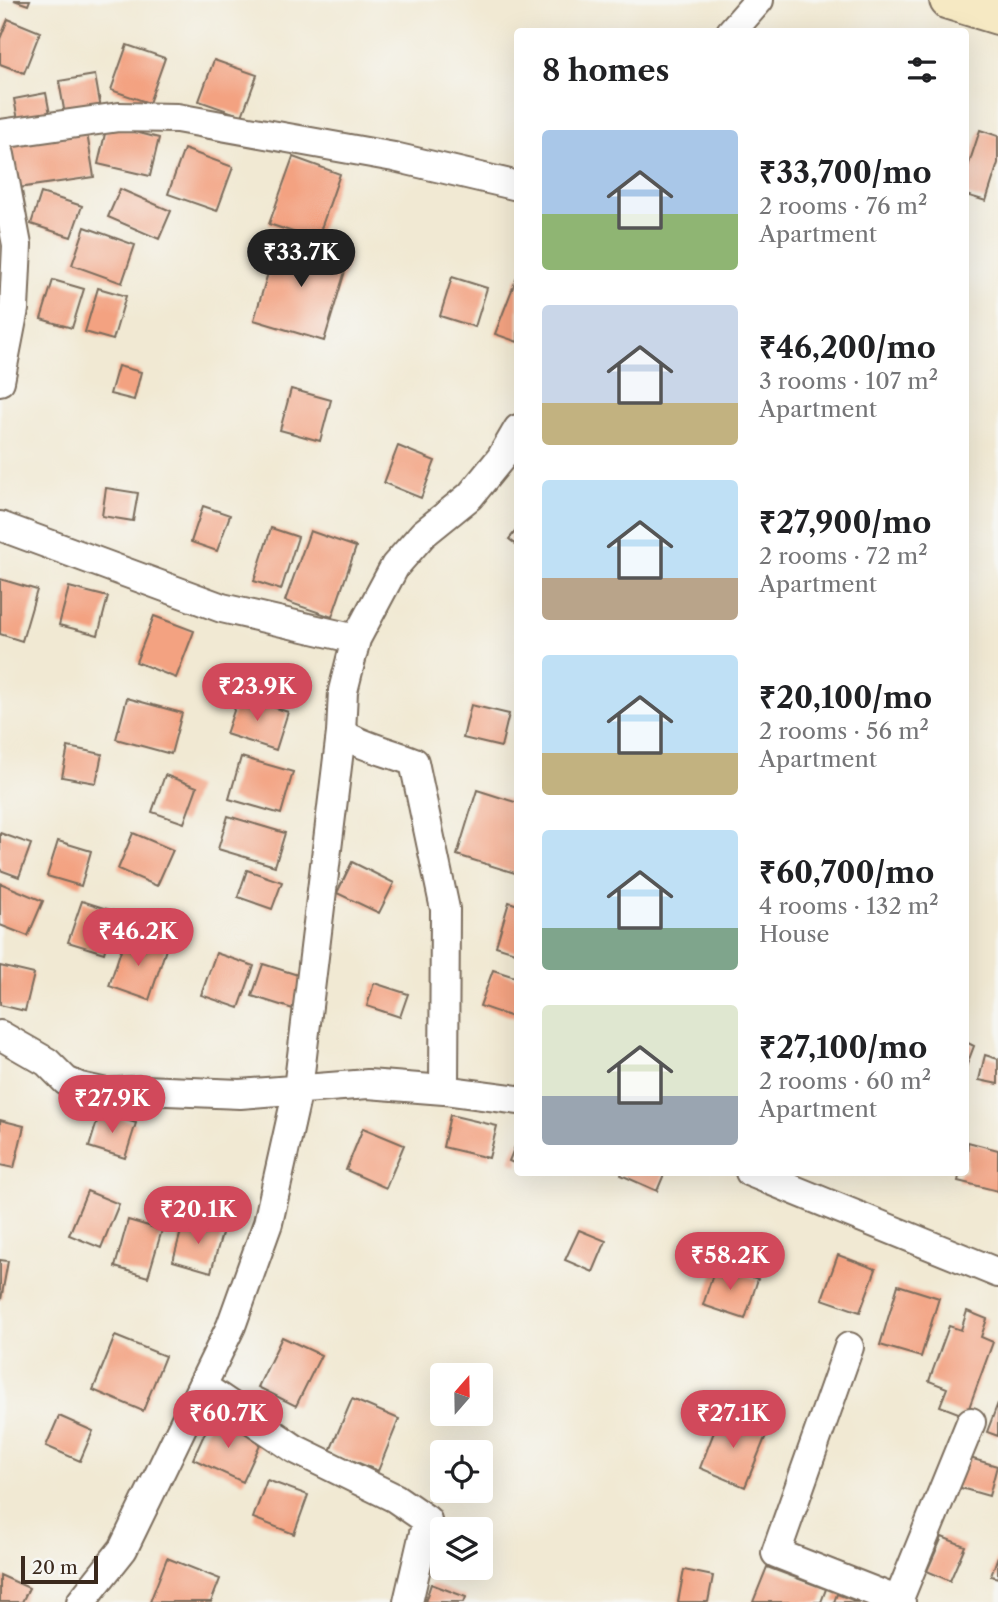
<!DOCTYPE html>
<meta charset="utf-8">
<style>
:root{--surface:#fff;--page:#f2f2f2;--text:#202124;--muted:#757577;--accent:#d1495b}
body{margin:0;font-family:"Libre Caslon Text",serif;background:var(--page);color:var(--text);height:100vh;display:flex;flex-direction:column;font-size:26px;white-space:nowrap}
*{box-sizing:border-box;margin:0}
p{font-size:23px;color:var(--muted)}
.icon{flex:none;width:38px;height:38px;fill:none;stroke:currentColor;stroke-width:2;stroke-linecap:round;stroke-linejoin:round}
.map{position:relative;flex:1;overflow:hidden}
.details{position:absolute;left:514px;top:28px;width:455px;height:1148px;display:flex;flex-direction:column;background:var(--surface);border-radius:7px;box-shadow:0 7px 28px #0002}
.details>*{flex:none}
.needle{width:46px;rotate:20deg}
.controls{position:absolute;left:430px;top:1363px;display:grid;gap:14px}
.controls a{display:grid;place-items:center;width:63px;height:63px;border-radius:7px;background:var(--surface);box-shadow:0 7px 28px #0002;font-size:35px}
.scale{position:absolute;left:21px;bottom:18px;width:77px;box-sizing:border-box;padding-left:7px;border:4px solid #3b2a1e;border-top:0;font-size:19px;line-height:24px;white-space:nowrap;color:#3b2a1e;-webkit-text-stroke:5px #f6f6f2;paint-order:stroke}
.price{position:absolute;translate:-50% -60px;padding:0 16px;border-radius:24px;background:var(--accent);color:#fff;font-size:23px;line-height:46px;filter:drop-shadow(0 2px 4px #0008)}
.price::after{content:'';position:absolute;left:50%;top:42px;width:21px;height:16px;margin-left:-10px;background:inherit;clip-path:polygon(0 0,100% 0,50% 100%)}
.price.current{background:#222;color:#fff}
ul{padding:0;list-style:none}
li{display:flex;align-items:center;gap:21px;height:175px;padding:0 28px}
li span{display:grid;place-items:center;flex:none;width:196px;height:140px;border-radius:7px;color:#555}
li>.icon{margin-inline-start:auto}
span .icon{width:84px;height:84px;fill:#fffc;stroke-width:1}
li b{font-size:30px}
h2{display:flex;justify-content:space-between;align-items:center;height:84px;padding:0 28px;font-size:30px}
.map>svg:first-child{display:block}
</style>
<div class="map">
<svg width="998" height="1602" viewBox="0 0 998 1602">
<rect width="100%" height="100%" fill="#f6f6f2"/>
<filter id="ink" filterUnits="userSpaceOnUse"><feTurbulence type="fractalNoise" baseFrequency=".0143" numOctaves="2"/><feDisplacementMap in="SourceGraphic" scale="14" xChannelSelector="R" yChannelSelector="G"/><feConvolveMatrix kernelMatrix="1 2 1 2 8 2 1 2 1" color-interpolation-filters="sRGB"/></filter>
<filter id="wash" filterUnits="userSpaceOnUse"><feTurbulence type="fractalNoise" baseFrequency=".00686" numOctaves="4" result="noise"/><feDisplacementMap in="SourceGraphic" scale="28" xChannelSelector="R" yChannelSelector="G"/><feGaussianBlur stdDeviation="1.57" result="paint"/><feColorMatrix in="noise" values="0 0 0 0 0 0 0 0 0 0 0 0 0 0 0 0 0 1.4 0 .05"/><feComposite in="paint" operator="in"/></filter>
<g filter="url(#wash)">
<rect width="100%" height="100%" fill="#f1e9d3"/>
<g id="blocks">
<path fill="#f3a281" d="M14 0H30L28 5Z
M8 19 40 32 24 73 0 64V39Z
M127 45 165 58 149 103 111 90Z
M214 60 257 75 242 116 199 101Z
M95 75 101 109 65 115 59 81Z
M46 93 52 125 20 130 14 99Z
M107 125 159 138 150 176 98 164Z
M980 130 998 136V163L986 201 966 195V173Z
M87 133 94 177 18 188 11 144Z
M184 149 233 167 217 211 168 194Z
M293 157 340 174 317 240 269 224Z
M120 189 171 211 159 239 108 217Z
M41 193 82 206 71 237 31 224Z
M85 227 135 245 122 283 72 265Z
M279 236 349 258 324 341 254 320Z
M518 274V342L495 334Z
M452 277 487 288 475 327 440 316Z
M53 280 84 289 72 328 41 319Z
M98 288 126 296 113 340 85 332Z
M118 366 141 372 134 400 110 394Z
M291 389 331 400 320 441 280 430Z
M398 446 435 461 421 498 384 483Z
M106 488 138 493 133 521 102 516Z
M203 506 230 515 217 551 191 542Z
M271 528 298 537 281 590 254 581Z
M518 528V546L509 539Z
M310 531 356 547 332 617 285 601Z
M0 579 37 590 22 641 0 634Z
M69 587 108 597 98 635 59 625Z
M154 616 194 631 176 678 136 662Z
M239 696 288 712 276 750 226 734Z
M127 698 182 713 171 754 116 739Z
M471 705 509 714 501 747 463 738Z
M68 747 102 754 96 783 62 777Z
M241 757 293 772 281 814 229 799Z
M165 775 197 787 184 823 152 812Z
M477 790 518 803V874L457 855Z
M228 816 285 833 275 866 218 849Z
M0 833 31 844 19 877 0 870Z
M133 833 173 850 157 886 118 869Z
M58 841 91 851 81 886 47 876Z
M352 862 394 883 379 913 337 893Z
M247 870 282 882 272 909 238 897Z
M0 883 43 901 28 936 0 925Z
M82 901 116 912 104 953 68 942Z
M509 902 518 905V953L496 946Z
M126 935 166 949 149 1000 109 986Z
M216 953 254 966 239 1008 201 995Z
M263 964 304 977 293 1009 252 996Z
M0 966 34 974 25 1011 0 1005Z
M493 970 518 978V1019L480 1006Z
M374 983 408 994 400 1017 367 1006Z
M966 1042 974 1046 966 1067Z
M985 1055 998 1059V1084L979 1080Z
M100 1112 136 1123 125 1158 89 1147Z
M450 1115 497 1126 489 1158 443 1147Z
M0 1120 24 1126 14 1168 0 1165Z
M363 1128 404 1145 386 1188 346 1170Z
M518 1139V1165L509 1161Z
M968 1142 998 1150V1191L958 1181 960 1172H966Z
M622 1172H665L657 1191 621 1175Z
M87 1191 119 1204 101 1248 69 1235Z
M128 1220 162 1230 148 1277 115 1267Z
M184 1220 223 1230 211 1272 173 1261Z
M579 1230 606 1241 593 1272 565 1260Z
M838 1255 876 1269 860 1312 822 1299Z
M0 1260 8 1261 1 1300H0Z
M716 1265 758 1279 745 1319 703 1305Z
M898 1285 939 1298 921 1357 880 1345Z
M967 1311 987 1319 981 1337 993 1342 966 1416 940 1406 947 1388 929 1381 949 1326 961 1330Z
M115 1336 165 1356 143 1411 93 1390Z
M282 1337 321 1355 296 1406 258 1387Z
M352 1399 399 1419 378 1471 330 1451Z
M998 1403V1436L987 1432Z
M721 1414 767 1433 745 1487 700 1468Z
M59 1416 93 1431 80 1461 46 1446Z
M212 1417 262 1440 243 1482 193 1459Z
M963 1456 997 1466 989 1496 954 1486Z
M267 1480 308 1495 294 1534 253 1518Z
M942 1537 965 1546 950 1581 927 1571Z
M998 1556V1578L991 1576Z
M167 1558 220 1579 211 1602H150Z
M767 1567 826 1589 821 1602H753Z
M684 1570 713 1576 708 1602H678Z
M0 1575 29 1588 22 1602H0Z
M431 1584 466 1597 464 1602H425Z
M837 1594 858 1602H834Z"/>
</g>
</g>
<g filter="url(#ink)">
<use href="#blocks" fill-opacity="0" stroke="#7b6d5d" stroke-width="2"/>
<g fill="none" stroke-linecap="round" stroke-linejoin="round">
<defs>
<path id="minor" d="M731 32 759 0
M0 134 119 117 177 118 394 157 518 186
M0 155 17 245 14 309 0 381
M0 526 222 608 356 639
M0 1035 47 1062 66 1081 80 1087 107 1093 143 1090 240 1094 368 1084 444 1090 445 909 414 762C390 752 363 747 341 733L343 691 356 639 395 566 423 534 470 496 501 458 518 429
M444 1090 518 1100
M750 1172 998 1273
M849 1347 776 1553 901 1602
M202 1386 295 1449 395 1498 427 1520 408 1602
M898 1601 971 1422
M81 1602 123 1549 231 1326 268 1223 298 1089 341 733"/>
<path id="secondary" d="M949 0 998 15"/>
</defs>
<use href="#minor" stroke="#7b6d5d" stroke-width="32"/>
<use href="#secondary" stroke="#7b6d5d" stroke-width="42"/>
<use href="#minor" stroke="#fff" stroke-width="28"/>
<use href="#secondary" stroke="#f6e9c3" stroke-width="38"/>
</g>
</g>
</svg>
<div class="controls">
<a><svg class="needle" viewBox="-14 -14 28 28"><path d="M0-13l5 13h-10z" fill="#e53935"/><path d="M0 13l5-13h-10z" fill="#757577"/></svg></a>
<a><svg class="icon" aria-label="locate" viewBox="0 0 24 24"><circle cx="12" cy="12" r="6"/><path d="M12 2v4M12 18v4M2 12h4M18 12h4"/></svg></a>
<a><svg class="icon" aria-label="layers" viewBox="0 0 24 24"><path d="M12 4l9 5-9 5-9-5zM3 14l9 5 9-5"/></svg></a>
</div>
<div class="scale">20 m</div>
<b class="price current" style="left:301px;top:289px">₹33.7K</b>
<b class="price" style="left:257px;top:723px">₹23.9K</b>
<b class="price" style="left:138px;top:968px">₹46.2K</b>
<b class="price" style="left:112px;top:1135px">₹27.9K</b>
<b class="price" style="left:198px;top:1246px">₹20.1K</b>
<b class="price" style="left:730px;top:1292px">₹58.2K</b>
<b class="price" style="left:228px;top:1450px">₹60.7K</b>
<b class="price" style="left:733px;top:1450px">₹27.1K</b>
<section class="details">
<h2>8 homes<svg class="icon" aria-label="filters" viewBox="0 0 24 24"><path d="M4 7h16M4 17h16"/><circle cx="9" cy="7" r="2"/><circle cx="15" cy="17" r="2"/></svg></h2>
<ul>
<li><span style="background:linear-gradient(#a9c7e8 60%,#8fb573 0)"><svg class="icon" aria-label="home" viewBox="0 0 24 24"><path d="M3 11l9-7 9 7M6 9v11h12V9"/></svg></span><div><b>₹33,700/mo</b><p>2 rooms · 76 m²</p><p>Apartment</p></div></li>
<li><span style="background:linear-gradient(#c9d6e8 70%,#c2b280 0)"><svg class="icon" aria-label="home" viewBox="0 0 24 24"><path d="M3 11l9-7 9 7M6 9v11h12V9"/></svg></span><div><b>₹46,200/mo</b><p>3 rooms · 107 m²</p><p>Apartment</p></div></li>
<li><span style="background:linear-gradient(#bfe0f5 70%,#b9a48a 0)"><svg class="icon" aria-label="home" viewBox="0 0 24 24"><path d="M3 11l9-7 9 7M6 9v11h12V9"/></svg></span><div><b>₹27,900/mo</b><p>2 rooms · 72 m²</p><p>Apartment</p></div></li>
<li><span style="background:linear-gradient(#bfe0f5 70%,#c2b280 0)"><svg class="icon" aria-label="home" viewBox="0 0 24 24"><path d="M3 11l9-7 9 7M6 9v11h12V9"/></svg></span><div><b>₹20,100/mo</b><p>2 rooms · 56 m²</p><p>Apartment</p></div></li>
<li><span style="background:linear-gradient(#bfe0f5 70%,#7fa58c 0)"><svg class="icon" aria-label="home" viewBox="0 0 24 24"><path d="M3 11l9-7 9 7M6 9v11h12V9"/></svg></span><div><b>₹60,700/mo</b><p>4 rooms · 132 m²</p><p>House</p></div></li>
<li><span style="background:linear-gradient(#dfe7d0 65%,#9aa5b1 0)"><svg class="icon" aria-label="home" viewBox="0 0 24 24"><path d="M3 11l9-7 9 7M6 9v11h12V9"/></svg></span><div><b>₹27,100/mo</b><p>2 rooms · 60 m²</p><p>Apartment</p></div></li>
</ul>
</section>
</div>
